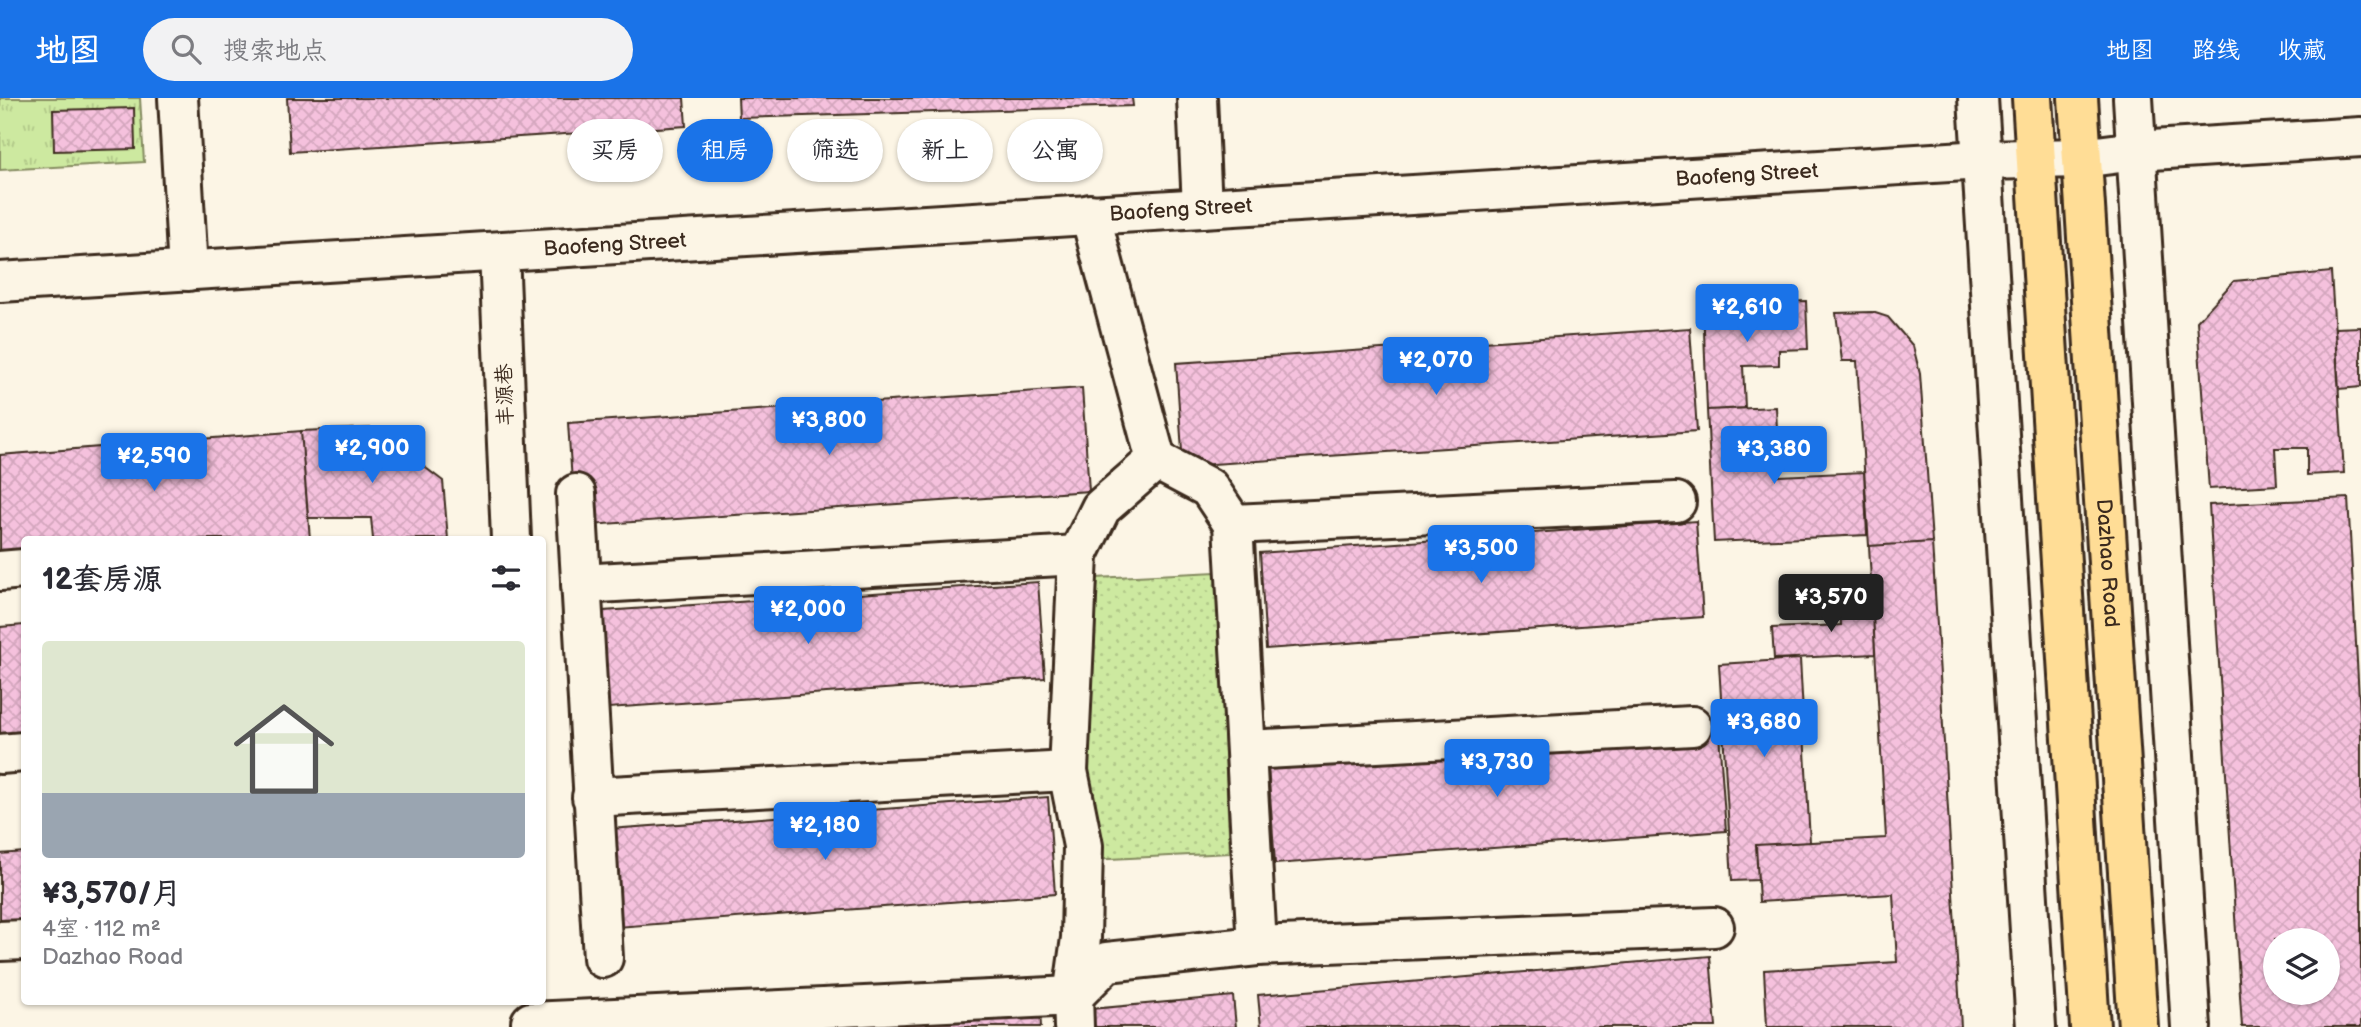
<!DOCTYPE html>
<html lang="zh">
<meta charset="utf-8">
<style>
:root{--surface:#fff;--page:#f2f2f3;--text:#2b2b33;--muted:#7c7c81;--line:#e1e1e2;--accent:#1a73e8}
body{margin:0;font-family:"Balsamiq Sans","LXGW WenKai TC",sans-serif;background:var(--page);color:var(--text);height:100vh;display:flex;flex-direction:column;font-size:26px;white-space:nowrap}
*{box-sizing:border-box;margin:0}
p{font-size:23px;color:var(--muted)}
.icon{flex:none;width:38px;height:38px;fill:none;stroke:currentColor;stroke-width:2;stroke-linecap:round;stroke-linejoin:round}
.map{position:relative;flex:1;overflow:hidden}
.details{position:absolute;left:21px;top:438px;width:525px;height:469px;display:flex;flex-direction:column;background:var(--surface);border-radius:7px;box-shadow:0 2px 5px #0004}
.details>*{flex:none}
.banner{position:absolute;left:567px;top:21px;width:665px;height:63px;display:flex;gap:14px}
.controls{position:absolute;left:2263px;top:830px;display:grid;gap:14px}
.controls a{display:grid;place-items:center;width:77px;height:77px;border-radius:50%;background:var(--surface);box-shadow:0 2px 5px #0004;font-size:35px}
.price{position:absolute;translate:-50% -60px;padding:0 16px;border-radius:7px;background:var(--accent);color:#fff;font-size:23px;line-height:46px;filter:drop-shadow(0 2px 4px #0008)}
.price::after{content:'';position:absolute;left:50%;top:42px;width:21px;height:16px;margin-left:-10px;background:inherit;clip-path:polygon(0 0,100% 0,50% 100%)}
.price.active{background:#222;color:#fff}
ul{padding:0;list-style:none}
li{display:grid;align-content:center;gap:14px;height:371px;padding:0 21px}
li+li{border-top:2px solid var(--line)}
li span{display:grid;place-items:center;height:217px;border-radius:7px;color:#555}
li>.icon{margin-inline-start:auto}
span .icon{width:126px;height:126px;fill:#fffc;stroke-width:1}
li b{font-size:30px}
h2{display:flex;justify-content:space-between;align-items:center;height:84px;padding:0 21px;font-size:30px}
.tag{padding:0 24px;border-radius:32px;background:var(--surface);box-shadow:0 2px 5px #0004;font-size:24px;line-height:63px}
.tag.active{background:var(--accent);color:#fff}
header{display:flex;align-items:center;gap:42px;box-sizing:border-box;height:98px;padding:0 35px;background:var(--accent);color:#fff}
header strong{font-size:33px}
nav{display:flex;gap:38px;margin-inline-start:auto;font-size:24px}
.search{width:490px;height:63px;background:var(--page);display:flex;align-items:center;gap:18px;box-sizing:border-box;padding:0 24px;border-radius:38px;color:var(--muted);font-size:26px}
.map>svg:first-child{display:block}
</style>
<header>
<strong>地图</strong>
<div class="search"><svg class="icon" aria-label="search" viewBox="0 0 24 24"><circle cx="10" cy="10" r="6"/><path d="M15 15l6 6"/></svg>搜索地点</div>
<nav><a>地图</a><a>路线</a><a>收藏</a></nav>
</header>
<div class="map">
<svg width="2361" height="929" viewBox="0 0 2361 929">
<defs>
<pattern id="grass-tufts" width="24" height="20" patternUnits="userSpaceOnUse" patternTransform="scale(1.75)"><rect width="24" height="20" fill="#cde9a0"/><path d="M3 7l-1-3M5 7V3M7 7l1-3M15 17l-1-3M17 17v-4M19 17l1-3" fill="none" stroke="#b1c889"/></pattern>
<pattern id="park-dots" width="8" height="8" patternUnits="userSpaceOnUse" patternTransform="scale(1.75)"><rect width="8" height="8" fill="#cde9a0"/><path d="M2 2h.1M6 6h.1" fill="none" stroke="#b1c889" stroke-width="1.8" stroke-linecap="round"/></pattern>
<pattern id="building-cross-hatch" width="8" height="8" patternUnits="userSpaceOnUse" patternTransform="scale(1.75)"><rect width="8" height="8" fill="#f5c1dd"/><path d="M0 0l8 8M0 8l8-8" fill="none" stroke="#d3a6bd"/></pattern>
</defs>
<rect width="100%" height="100%" fill="#fcf5e5"/>
<filter id="ink" filterUnits="userSpaceOnUse"><feTurbulence type="fractalNoise" baseFrequency=".0143" numOctaves="2"/><feDisplacementMap in="SourceGraphic" scale="14" xChannelSelector="R" yChannelSelector="G"/><feConvolveMatrix kernelMatrix="1 2 1 2 8 2 1 2 1" color-interpolation-filters="sRGB"/></filter>
<g filter="url(#ink)">
<path fill="url(#grass-tufts)" stroke="#848a5f" stroke-width="2" d="M0 0H140L144 64 0 72Z"/>
<path fill="url(#park-dots)" stroke="#848a5f" stroke-width="2" d="M1216 474 1230 755 1090 762 1075 481Z"/>
<path fill="url(#building-cross-hatch)" stroke="#3b2a1e" stroke-width="2" fill-rule="evenodd" d="M287 0H684L686 28 290 54Z
M738 0H1132L1133 8 739 20Z
M134 10 135 51 54 53 53 12Z
M2331 174 2344 375 2307 377V350H2275L2277 387 2209 391 2197 223 2234 183Z
M1806 203 1808 251 1779 252V267L1743 268 1745 310 1707 312 1703 207Z
M1872 214 1888 219 1913 248 1920 276 1932 444 1869 448 1857 263H1842L1836 215Z
M2361 229V289L2339 291 2335 230Z
M1690 230 1697 333 1183 368 1176 265Z
M1082 290 1089 393 575 428 568 325Z
M1776 309 1779 378 1864 374 1867 437 1714 444 1707 312Z
M373 330 443 383 448 441H373L371 420H308L301 333Z
M301 333 310 441H24V484L0 486V357Z
M2348 400 2361 636V929H2242L2209 407ZM2275 842H2328V894H2275Z
M1696 423 1703 519 1266 551 1260 455Z
M1932 444 1961 929H1767L1764 872 1897 864 1893 796 1759 804 1756 747 1886 740 1869 448Z
M1038 484 1045 580 579 612 573 515Z
M1872 497 1875 556 1774 561 1772 530 1841 527 1839 498Z
M24 527V638L0 640V529Z
M1800 561 1810 744 1756 747 1758 782 1732 783 1719 566Z
M1719 635 1726 733 1275 766 1268 669Z
M1048 699 1055 796 604 830 596 732Z
M24 754V839L0 841V756Z
M1710 858 1716 929H1261L1258 897Z
M1233 898 1236 929H1093L1091 911Z
M1040 913 1041 929H827Z"/>
<g fill="none" stroke-linecap="round" stroke-linejoin="round">
<defs>
<g id="minor">
<path d="M178 0 188 173"/>
<path d="M1197 0 1202 110"/>
<path d="M1978 0 2036 929"/>
<path d="M2133 0 2191 929"/>
<path d="M499 154 511 441"/>
<path id="s1" d="M0 184 1982 62 2081 60 2136 53 2361 39"/>
<path d="M576 396 603 860"/>
<path d="M1233 426 1676 404"/>
<path d="M0 473 24 471"/>
<path d="M581 486 1078 457"/>
<path d="M1247 652 1692 628"/>
<path d="M0 656 24 654"/>
<path d="M592 699 1068 673"/>
<path d="M0 843 24 842"/>
<path d="M1257 848 1714 829"/>
<path d="M531 924 1073 898 1107 864 1257 848 1233 426 1209 390 1156 362"/>
<path d="M1074 929 1073 898 1081 840 1083 748 1068 673 1078 457 1101 410 1156 362 1090 116"/>
</g>
<g id="highway">
<path d="M2032 0 2090 929"/>
<path id="s2" d="M2078 0 2138 929"/>
</g>
</defs>
<use href="#minor" stroke="#3b2a1e" stroke-width="44"/>
<use href="#highway" stroke="#3b2a1e" stroke-width="44"/>
<use href="#minor" stroke="#fcf5e5" stroke-width="38"/>
<use href="#highway" stroke="#ffdd96" stroke-width="38"/>
</g>
</g>
<g text-anchor="middle" dominant-baseline="central" stroke-width="6" stroke-linejoin="round" paint-order="stroke">
<g font-size="21" fill="#3b2a1e" stroke="#fcf5e5">
<text stroke="none"><textPath href="#s1" startOffset="1750">Baofeng Street</textPath></text>
<text stroke="none"><textPath href="#s1" startOffset="1183">Baofeng Street</textPath></text>
<text stroke="none"><textPath href="#s1" startOffset="616">Baofeng Street</textPath></text>
<text transform="translate(505 297) rotate(-92)">丰源巷</text>
<text stroke="none"><textPath href="#s2" startOffset="466">Dazhao Road</textPath></text>
</g>
</g>
</svg>
<div class="controls">
<a><svg class="icon" aria-label="layers" viewBox="0 0 24 24"><path d="M12 4l9 5-9 5-9-5zM3 14l9 5 9-5"/></svg></a>
</div>
<b class="price" style="left:1747px;top:246px">¥2,610</b>
<b class="price" style="left:1436px;top:299px">¥2,070</b>
<b class="price" style="left:829px;top:359px">¥3,800</b>
<b class="price" style="left:372px;top:387px">¥2,900</b>
<b class="price" style="left:1774px;top:388px">¥3,380</b>
<b class="price" style="left:154px;top:395px">¥2,590</b>
<b class="price" style="left:1481px;top:487px">¥3,500</b>
<b class="price active" style="left:1831px;top:536px">¥3,570</b>
<b class="price" style="left:808px;top:548px">¥2,000</b>
<b class="price" style="left:1764px;top:661px">¥3,680</b>
<b class="price" style="left:1497px;top:701px">¥3,730</b>
<b class="price" style="left:825px;top:764px">¥2,180</b>
<div class="banner">
<a class="tag">买房</a>
<a class="tag active">租房</a>
<a class="tag">筛选</a>
<a class="tag">新上</a>
<a class="tag">公寓</a>
</div>
<section class="details">
<h2>12套房源<svg class="icon" aria-label="filters" viewBox="0 0 24 24"><path d="M4 7h16M4 17h16"/><circle cx="9" cy="7" r="2"/><circle cx="15" cy="17" r="2"/></svg></h2>
<ul>
<li><span style="background:linear-gradient(#dfe7d0 70%,#9aa5b1 0)"><svg class="icon" aria-label="home" viewBox="0 0 24 24"><path d="M3 11l9-7 9 7M6 9v11h12V9"/></svg></span><div><b>¥3,570/月</b><p>4室 · 112 m²</p><p>Dazhao Road</p></div></li>
</ul>
</section>
</div>
